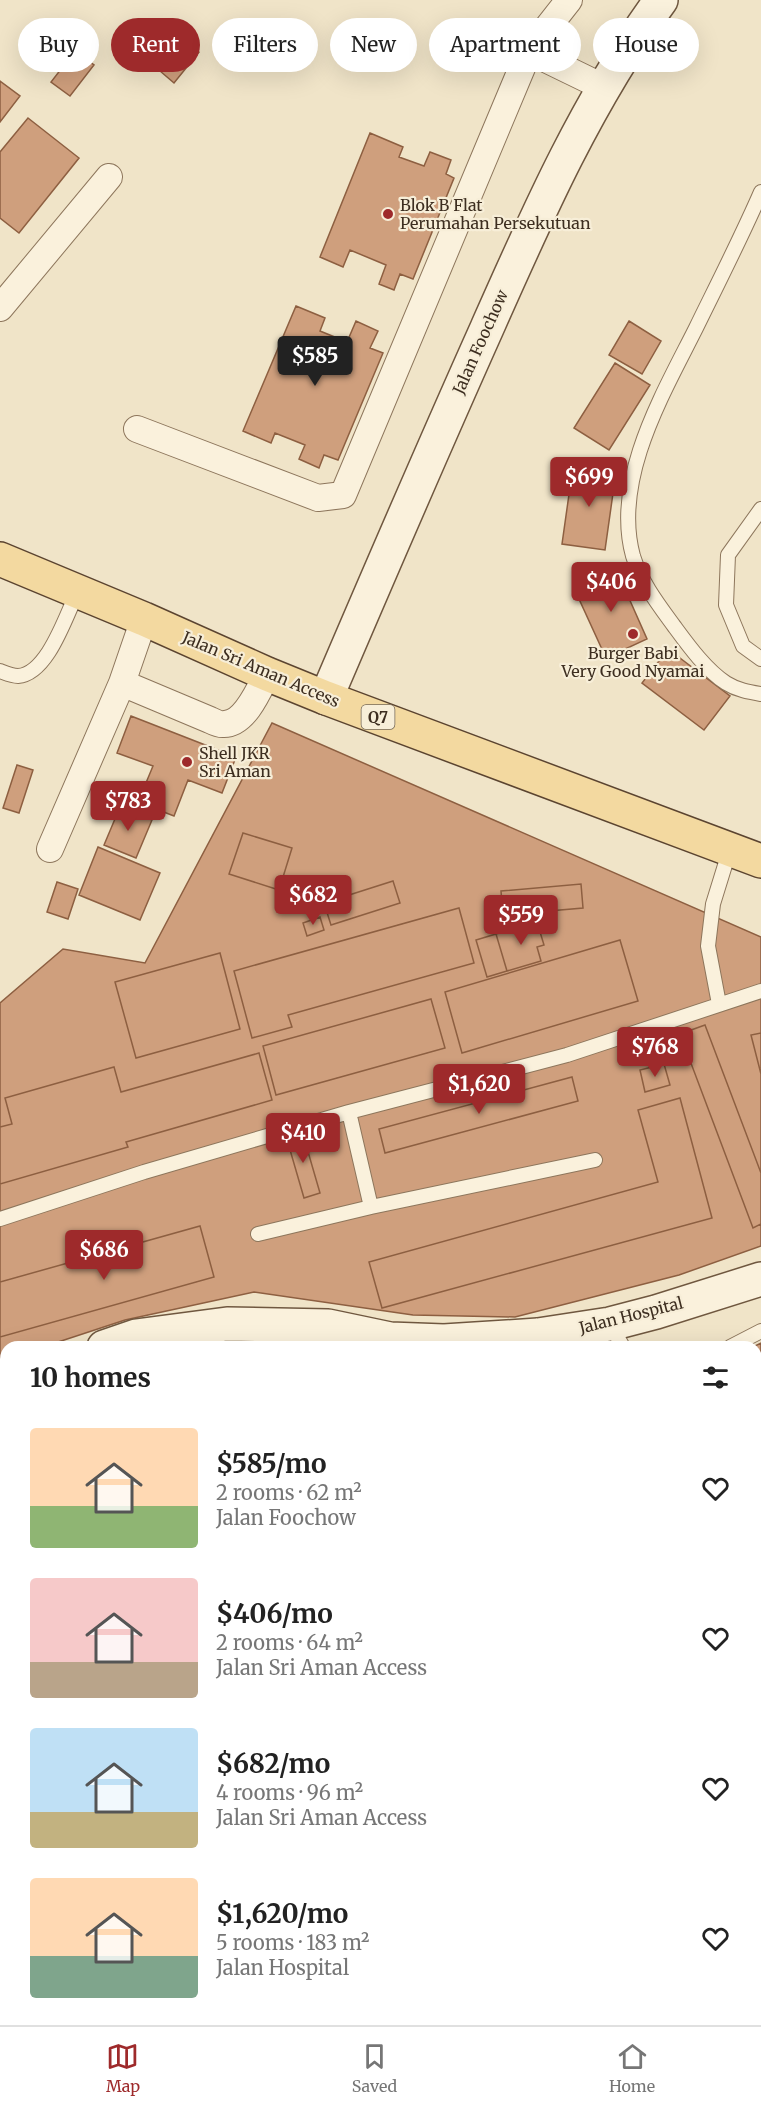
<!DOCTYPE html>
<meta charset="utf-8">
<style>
:root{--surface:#fff;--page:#f2f2f2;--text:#222;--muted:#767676;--line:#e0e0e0;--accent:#9e2a2b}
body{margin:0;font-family:Merriweather,serif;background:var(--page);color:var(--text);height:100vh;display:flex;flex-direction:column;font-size:22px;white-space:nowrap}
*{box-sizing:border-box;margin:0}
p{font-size:20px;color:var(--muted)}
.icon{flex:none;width:33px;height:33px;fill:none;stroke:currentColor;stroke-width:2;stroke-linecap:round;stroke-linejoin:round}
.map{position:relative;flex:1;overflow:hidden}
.sheet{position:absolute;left:0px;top:1341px;width:762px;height:684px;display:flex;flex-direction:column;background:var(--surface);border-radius:18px 18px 0 0;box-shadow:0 6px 24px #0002}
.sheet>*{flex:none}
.top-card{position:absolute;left:18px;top:18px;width:726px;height:54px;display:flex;gap:12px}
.price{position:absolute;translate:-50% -51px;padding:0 14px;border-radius:6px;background:var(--accent);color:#fff;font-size:20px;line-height:39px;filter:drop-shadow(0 2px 3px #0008)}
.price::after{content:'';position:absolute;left:50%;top:36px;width:18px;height:14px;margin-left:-9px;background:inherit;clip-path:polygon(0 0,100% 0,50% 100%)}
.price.active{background:#222;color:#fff}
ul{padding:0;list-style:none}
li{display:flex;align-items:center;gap:18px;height:150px;padding:0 30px}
li span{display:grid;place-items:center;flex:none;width:168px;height:120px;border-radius:6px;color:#555}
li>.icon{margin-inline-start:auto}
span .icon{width:72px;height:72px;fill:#fffc;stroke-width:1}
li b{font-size:26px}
h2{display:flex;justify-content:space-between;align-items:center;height:72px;padding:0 30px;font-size:26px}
.chip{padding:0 21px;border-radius:27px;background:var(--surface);box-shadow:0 6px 24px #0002;font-size:21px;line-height:54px}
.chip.active{background:var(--accent);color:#fff}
.menu{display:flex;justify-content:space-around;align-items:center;height:84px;border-top:2px solid var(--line);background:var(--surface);font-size:16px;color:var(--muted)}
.menu a{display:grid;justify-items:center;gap:3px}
.menu .active{color:var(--accent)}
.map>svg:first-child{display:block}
</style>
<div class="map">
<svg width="761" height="2025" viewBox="0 0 761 2025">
<rect width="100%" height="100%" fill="#f0e4c8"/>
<path fill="#bfc49a" d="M761 1475V1654L756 1653V1478Z"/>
<path fill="#cf9f7d" stroke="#8d5f41" stroke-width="1.5" d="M184 40 199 52 174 83 160 71Z
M75 51 94 65 70 96 51 82Z
M0 81 20 96 0 122Z
M28 118 79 158 19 233 0 218V152Z
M370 133 403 147 399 157 424 166 430 152 451 160 446 174 454 178 413 279 400 274 394 290 379 284 386 265 350 250 343 267 320 257Z
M296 306 325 318 320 331 347 342 356 321 378 331 370 348 383 353 338 460 324 455 319 468 299 459 305 445 275 433 271 443 243 431Z
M629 321 661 341 642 374 609 355Z
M615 363 650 385 609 450 574 428Z
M573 466 616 472 605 550 562 544Z
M616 569 647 639 606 658 574 588Z
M668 649 730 696 704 730 642 683Z
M131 716 236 757 222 793 188 780 174 816 138 802 153 766 117 753Z
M272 723 761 937V1246L679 1275 515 1317 413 1315 254 1292 125 1320 43 1347H6V1359L0 1361V1003L63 949 145 963Z
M17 765 33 770 19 813 3 808Z
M120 807 152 820 136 858 104 845Z
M243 833 292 848 279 890 229 874Z
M98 847 160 873 140 920 79 895Z
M393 881 400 903 331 925 324 903Z
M57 882 78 889 68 919 47 912Z
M581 884 583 908 503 915 501 891Z
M459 908 474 963 288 1015 292 1027 252 1038 234 971Z
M320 917 324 930 307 936 303 923Z
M537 922 544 945 537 947 541 961 507 971 496 934Z
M496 934 507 971 487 977 476 940Z
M620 940 638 1001 462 1053 445 992Z
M220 953 240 1029 136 1058 115 982Z
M431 999 445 1048 276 1095 263 1046Z
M705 1025 761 1173V1224L753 1228 680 1034Z
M761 1033V1074L751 1035Z
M259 1053 272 1100 126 1142 128 1147 0 1184V1127L12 1124 5 1098 114 1067 121 1092Z
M664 1064 670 1085 645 1092 640 1070Z
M572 1077 578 1101 385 1153 379 1129Z
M680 1098 712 1218 382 1308 369 1262 658 1182 638 1110Z
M302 1131 320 1193 304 1198 286 1136Z
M200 1226 214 1277 0 1337V1282Z
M761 1343V1447L756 1450V1347H753Z
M756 1707 761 1708V1794H756Z
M756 1830H761V1860L756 1859Z
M756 1885H761V1928H756Z
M0 1965 6 1973V1988L0 1993Z
M0 1996 6 2004V2007L0 2012Z
M756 2001 761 2002V2025H715V2019H756Z
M47 2019H55L60 2025H39Z
M106 2019H150L152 2025H109Z
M249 2019H260L261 2025H224Z
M296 2019H368L369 2022 351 2025H296Z
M674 2019H688V2025H674Z"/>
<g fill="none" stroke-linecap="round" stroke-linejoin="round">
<defs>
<path id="service" d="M761 192C741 238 718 283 696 328 663 394 612 479 633 556 641 582 658 604 674 626 688 645 706 670 726 683 737 690 749 692 761 694
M761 509 728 555 726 605 743 646 761 659
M0 671C5 673 12 676 18 676 48 674 66 615 78 591
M719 1004 708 946 713 904 730 849
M349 1112 371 1207 595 1160
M0 1219 144 1172 349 1112 567 1055 761 991
M258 1234 371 1207
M610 1324 623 1347
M730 1347 761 1331
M756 1463 761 1460"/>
<path id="minor" d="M529 51 603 87
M0 308 109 177
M137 429 318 498 343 495 529 51 569 0
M122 683 210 720C214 722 220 725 224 724 245 724 259 690 267 674
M50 849 122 683 144 619
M0 1932 6 1943
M756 1944H761
M74 2019 81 2025
M469 2019 470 2025"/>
<path id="tertiary" d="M0 1593 6 1594
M756 1687 761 1688"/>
<path id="secondary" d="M326 698C379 574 432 451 487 328 537 215 587 101 661 0
M104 1347 136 1336 227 1324 328 1326 390 1339 444 1341 538 1335 610 1324 656 1312 761 1279
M0 1411 6 1406
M0 1493 6 1501
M0 1572 6 1565"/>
<path id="primary" d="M0 559 144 619 267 674 326 698 761 861"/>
</defs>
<use href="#service" stroke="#8d765c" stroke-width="16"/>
<use href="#minor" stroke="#8d765c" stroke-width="28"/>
<use href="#tertiary" stroke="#8d765c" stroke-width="36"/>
<use href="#secondary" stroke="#6f573f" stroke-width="36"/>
<use href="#primary" stroke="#5b4430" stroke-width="36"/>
<use href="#service" stroke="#faf1dc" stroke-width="14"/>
<use href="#minor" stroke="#faf1dc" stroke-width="26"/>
<use href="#tertiary" stroke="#faf1dc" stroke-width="33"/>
<use href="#secondary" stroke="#faf1dc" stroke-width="33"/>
<use href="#primary" stroke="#f3d9a0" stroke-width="33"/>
</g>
<g fill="#9e2a2b" stroke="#f7eed8" stroke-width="2">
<circle cx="388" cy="214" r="6"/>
<circle cx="633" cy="634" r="6"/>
<circle cx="187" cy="762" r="6"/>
</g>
<g text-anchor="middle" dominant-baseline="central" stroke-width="4.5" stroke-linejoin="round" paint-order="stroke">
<rect fill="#f7eed8" stroke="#756857" stroke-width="1.5" x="361.5" y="705" width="33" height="24" rx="4.5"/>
<g font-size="15" font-weight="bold" fill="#3d2e20">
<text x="378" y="717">Q7</text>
</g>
<g font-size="16" fill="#3d2e20" stroke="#f7eed8" text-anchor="start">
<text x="400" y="205">Blok B Flat<tspan x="400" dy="18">Perumahan Persekutuan</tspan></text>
<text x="633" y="653" text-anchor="middle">Burger Babi<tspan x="633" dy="18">Very Good Nyamai</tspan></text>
<text x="199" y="753">Shell JKR<tspan x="199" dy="18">Sri Aman</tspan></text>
</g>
<g font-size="16" fill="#3d2e20" stroke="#f7eed8">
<text transform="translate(480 342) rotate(-66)">Jalan Foochow</text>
<text transform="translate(261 669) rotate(23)">Jalan Sri Aman Access</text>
<text transform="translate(631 1315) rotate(-14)">Jalan Hospital</text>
</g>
</g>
</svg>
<b class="price active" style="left:315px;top:387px">$585</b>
<b class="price" style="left:589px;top:508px">$699</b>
<b class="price" style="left:611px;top:613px">$406</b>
<b class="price" style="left:128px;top:832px">$783</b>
<b class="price" style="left:313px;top:926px">$682</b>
<b class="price" style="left:521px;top:946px">$559</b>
<b class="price" style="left:655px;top:1078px">$768</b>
<b class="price" style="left:479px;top:1115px">$1,620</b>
<b class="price" style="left:303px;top:1164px">$410</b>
<b class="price" style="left:104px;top:1281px">$686</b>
<div class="top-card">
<a class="chip">Buy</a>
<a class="chip active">Rent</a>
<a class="chip">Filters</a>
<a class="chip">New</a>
<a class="chip">Apartment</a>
<a class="chip">House</a>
</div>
<section class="sheet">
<h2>10 homes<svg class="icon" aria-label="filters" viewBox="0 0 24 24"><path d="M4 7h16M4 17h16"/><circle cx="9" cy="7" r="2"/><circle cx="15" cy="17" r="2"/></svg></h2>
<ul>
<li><span style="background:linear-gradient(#ffd9b3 65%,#8fb573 0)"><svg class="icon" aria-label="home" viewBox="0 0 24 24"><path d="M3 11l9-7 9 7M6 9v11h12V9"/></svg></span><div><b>$585/mo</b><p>2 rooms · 62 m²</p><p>Jalan Foochow</p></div><svg class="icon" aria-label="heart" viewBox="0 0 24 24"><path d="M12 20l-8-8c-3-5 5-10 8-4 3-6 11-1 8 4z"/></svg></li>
<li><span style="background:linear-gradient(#f6c9c9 70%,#b9a48a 0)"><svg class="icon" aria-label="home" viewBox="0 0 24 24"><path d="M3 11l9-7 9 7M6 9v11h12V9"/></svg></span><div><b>$406/mo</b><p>2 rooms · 64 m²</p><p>Jalan Sri Aman Access</p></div><svg class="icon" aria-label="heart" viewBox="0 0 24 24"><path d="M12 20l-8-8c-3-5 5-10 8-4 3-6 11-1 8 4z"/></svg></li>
<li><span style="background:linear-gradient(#bfe0f5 70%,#c2b280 0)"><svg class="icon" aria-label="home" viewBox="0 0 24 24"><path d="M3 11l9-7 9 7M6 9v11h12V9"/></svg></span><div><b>$682/mo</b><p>4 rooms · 96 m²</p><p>Jalan Sri Aman Access</p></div><svg class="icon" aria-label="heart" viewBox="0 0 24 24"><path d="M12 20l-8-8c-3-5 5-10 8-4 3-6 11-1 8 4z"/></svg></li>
<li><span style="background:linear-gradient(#ffd9b3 65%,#7fa58c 0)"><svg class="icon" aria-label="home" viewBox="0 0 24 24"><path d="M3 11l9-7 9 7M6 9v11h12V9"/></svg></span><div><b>$1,620/mo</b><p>5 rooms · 183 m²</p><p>Jalan Hospital</p></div><svg class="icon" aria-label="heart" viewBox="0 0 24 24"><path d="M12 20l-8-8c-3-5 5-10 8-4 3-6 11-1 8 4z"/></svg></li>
</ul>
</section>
</div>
<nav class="menu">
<a class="active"><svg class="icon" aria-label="map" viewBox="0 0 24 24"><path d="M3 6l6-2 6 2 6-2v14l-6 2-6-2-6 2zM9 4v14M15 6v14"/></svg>Map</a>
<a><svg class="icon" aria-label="saved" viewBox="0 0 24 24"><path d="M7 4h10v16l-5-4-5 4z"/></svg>Saved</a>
<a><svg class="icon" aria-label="home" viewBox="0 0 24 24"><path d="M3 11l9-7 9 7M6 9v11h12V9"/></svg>Home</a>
</nav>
